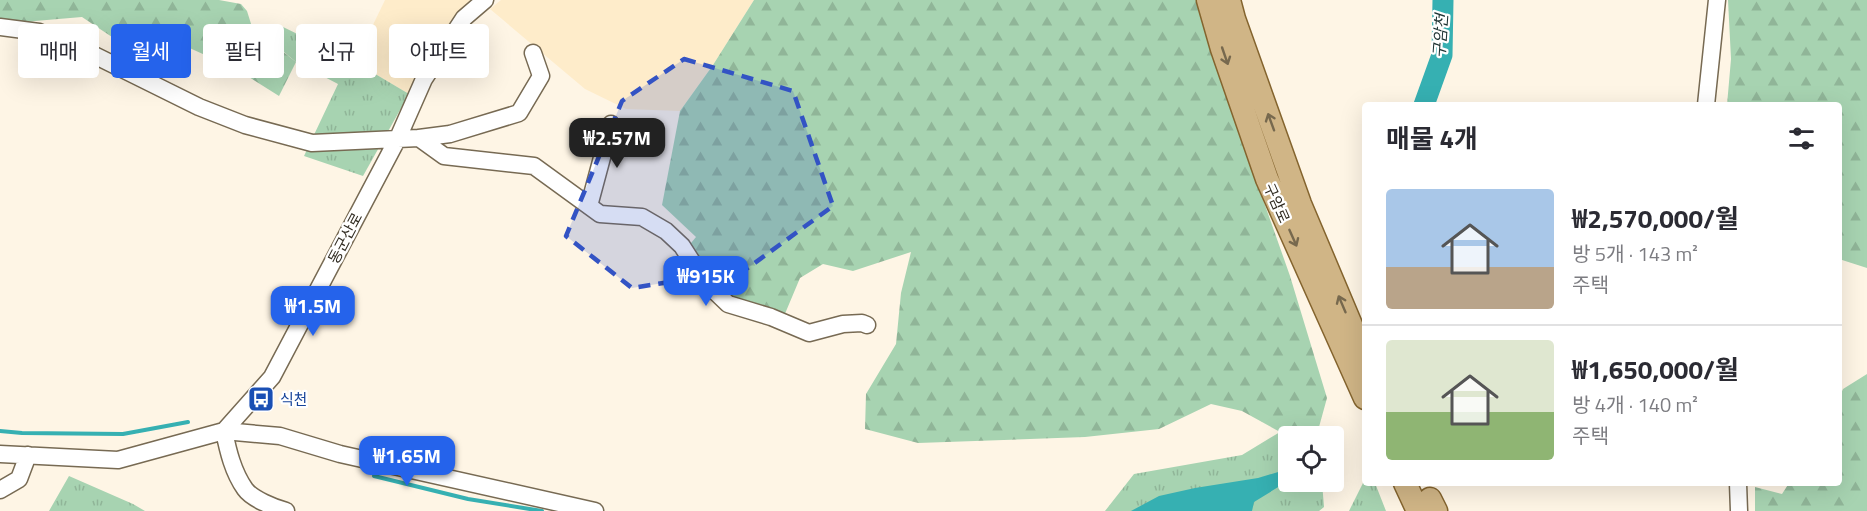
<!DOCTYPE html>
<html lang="ko">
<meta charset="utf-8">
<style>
:root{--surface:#fff;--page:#f2f2f3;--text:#2b2b33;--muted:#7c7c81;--line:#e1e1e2;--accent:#2563eb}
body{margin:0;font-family:"Titillium Web","Noto Sans KR",sans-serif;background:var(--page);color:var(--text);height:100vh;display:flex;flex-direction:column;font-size:22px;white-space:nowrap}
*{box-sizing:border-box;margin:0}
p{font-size:20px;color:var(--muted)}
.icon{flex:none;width:33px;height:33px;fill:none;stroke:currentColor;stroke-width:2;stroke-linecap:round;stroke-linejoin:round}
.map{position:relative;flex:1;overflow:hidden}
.side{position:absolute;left:1362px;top:102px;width:480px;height:384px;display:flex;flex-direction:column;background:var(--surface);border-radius:6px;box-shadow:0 6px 24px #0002}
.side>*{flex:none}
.banner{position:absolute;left:18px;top:24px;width:570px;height:54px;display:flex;gap:12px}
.tools{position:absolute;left:1278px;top:426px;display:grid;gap:12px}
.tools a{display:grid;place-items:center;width:66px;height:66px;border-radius:6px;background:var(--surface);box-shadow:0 6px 24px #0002;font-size:30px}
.price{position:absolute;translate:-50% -51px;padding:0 14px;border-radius:12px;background:var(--accent);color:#fff;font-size:20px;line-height:39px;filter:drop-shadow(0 2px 3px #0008)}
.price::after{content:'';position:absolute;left:50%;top:36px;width:18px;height:14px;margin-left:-9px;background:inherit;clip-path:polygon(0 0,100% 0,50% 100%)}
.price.current{background:#222;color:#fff}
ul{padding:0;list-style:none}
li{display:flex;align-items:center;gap:18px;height:150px;padding:0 24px}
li+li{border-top:2px solid var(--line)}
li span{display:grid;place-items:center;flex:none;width:168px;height:120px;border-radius:6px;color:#555}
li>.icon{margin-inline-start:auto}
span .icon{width:72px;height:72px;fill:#fffc;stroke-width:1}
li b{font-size:26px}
h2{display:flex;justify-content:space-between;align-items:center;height:72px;padding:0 24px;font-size:26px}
.pill{padding:0 21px;border-radius:6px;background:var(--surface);box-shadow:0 6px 24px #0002;font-size:21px;line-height:54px}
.pill.current{background:var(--accent);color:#fff}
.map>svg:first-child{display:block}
</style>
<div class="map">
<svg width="1867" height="511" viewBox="0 0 1867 511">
<defs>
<pattern id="grass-tufts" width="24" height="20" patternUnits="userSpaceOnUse" patternTransform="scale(1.5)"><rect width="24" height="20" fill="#a7d3b1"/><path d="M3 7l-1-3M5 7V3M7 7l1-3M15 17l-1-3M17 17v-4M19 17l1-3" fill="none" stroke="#90b598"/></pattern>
<pattern id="forest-firs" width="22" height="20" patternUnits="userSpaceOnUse" patternTransform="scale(1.5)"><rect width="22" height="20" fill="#a7d3b1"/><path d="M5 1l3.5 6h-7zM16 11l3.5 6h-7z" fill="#90b598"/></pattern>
</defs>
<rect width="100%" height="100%" fill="#fef5e5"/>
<path fill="#feecca" d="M385 0H475L435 47 409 94 355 62Z
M501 0H754L713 65 680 111 626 109 585 89 490 9Z"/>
<path fill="url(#grass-tufts)" d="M281 26 355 62 409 94 363 176 304 156 338 84 296 62 272 42Z
M1280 432 1304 436H1288V482H1322L1324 507 1319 511H1105L1134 474 1242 455Z
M69 476 133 504 145 511H49Z
M1365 479V483H1375L1386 511H1349Z"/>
<path fill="url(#forest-firs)" d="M0 0H219L241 4 247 11 252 27 296 62 279 96 241 72 228 77 205 55 161 35 132 34 124 45 82 17 35 21 0 27Z
M754 0H1199L1248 157 1290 276 1327 398 1319 427 1309 436 1280 432 1242 411 1211 404 1159 429 1085 437 918 443 865 429 866 394 896 344 901 293 911 252 853 271 823 264 800 278 779 328 731 314 686 249 696 237 662 205 680 111 713 65Z
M1728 0H1867V268L1839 259V105H1727L1731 59Z
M1867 374V511H1755V487L1782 494 1789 483H1839V398L1843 389Z"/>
<path fill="#36b0b2" d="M1288 469V481L1254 502 1252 511H1131L1159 496 1195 488 1258 478Z"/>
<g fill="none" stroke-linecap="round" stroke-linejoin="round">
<path stroke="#36b0b2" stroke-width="4" d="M0 431 22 433 123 434 188 422
M374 476 468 499 542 511"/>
<path stroke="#36b0b2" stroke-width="21" d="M1424 105 1442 55 1443 0"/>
<defs>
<path id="minor" d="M0 27 39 32 94 55 199 107 245 125 312 143 419 138 450 134 519 113 541 76 533 53
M1706 105 1717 0
M419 138 444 156 534 166 600 214 642 217 666 231 682 246 705 282 728 304 771 317 809 333 843 324 862 323 867 325
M589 206 611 124
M0 454 118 460 224 431 272 377 398 138 424 79 464 18 485 0
M1738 483 1739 511
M0 490 19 479 28 455
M286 511C275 508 252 499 245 489 233 472 228 451 224 431L280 436 340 454 595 511"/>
<path id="major" d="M1208 0 1222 49 1267 179 1365 398
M1229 0 1234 19 1300 204 1365 358
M1405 483 1418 511
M1430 499 1436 511"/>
</defs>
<use href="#minor" stroke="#776a53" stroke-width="19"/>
<use href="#major" stroke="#84642e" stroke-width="25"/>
<use href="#minor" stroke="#fff" stroke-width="16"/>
<use href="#major" stroke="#d0b586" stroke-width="22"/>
</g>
<defs><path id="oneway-shaft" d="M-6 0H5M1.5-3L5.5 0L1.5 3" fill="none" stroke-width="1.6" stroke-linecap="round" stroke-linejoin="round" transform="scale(1.5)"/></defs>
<g stroke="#77694e">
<use href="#oneway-shaft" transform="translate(1225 56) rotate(71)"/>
<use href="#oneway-shaft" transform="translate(1271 122) rotate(-110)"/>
<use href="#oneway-shaft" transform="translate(1293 238) rotate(66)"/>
<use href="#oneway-shaft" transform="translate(1342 304) rotate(-113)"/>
</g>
<path fill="#3353c4" fill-opacity="0.2" stroke="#3353c4" stroke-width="4.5" stroke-dasharray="12 8" stroke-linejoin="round" d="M684 59 793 91 833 206 745 270 632 288 566 236 622 101Z"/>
<defs>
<symbol id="bus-square" viewBox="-11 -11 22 22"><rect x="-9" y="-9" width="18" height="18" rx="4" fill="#1a4fb4" stroke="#fff"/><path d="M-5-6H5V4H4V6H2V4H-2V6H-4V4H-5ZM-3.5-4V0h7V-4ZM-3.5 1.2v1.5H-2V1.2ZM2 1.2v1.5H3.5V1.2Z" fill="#fff"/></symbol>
</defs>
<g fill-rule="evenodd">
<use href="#bus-square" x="246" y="384" width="30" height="30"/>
</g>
<g text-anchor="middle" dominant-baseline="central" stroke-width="4.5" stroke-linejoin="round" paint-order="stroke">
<g font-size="15" fill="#2f2a20" stroke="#fff">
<text transform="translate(1277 203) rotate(66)">구암로</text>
<text transform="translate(345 238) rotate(-62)">동군산로</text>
</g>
<g font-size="15" fill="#164399" stroke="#fff" text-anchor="start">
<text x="280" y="399">식천</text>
</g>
<g font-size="16" font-style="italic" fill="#1e3333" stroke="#fff">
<text transform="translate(1440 36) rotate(-86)">구암천</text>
</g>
</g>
</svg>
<div class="tools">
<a><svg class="icon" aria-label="locate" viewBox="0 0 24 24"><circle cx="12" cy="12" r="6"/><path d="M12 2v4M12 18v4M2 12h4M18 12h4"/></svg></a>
</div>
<b class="price current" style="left:617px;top:169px">₩2.57M</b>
<b class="price" style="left:706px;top:307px">₩915K</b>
<b class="price" style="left:313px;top:337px">₩1.5M</b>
<b class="price" style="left:407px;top:487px">₩1.65M</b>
<div class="banner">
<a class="pill">매매</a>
<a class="pill current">월세</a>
<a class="pill">필터</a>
<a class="pill">신규</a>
<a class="pill">아파트</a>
</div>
<section class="side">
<h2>매물 4개<svg class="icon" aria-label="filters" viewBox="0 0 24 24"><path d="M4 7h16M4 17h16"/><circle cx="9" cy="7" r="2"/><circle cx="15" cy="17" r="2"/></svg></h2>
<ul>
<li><span style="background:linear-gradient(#a9c7e8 65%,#b9a48a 0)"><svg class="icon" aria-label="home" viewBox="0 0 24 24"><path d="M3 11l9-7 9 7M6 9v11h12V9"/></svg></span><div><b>₩2,570,000/월</b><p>방 5개 · 143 m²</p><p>주택</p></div></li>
<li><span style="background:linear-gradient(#dfe7d0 60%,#8fb573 0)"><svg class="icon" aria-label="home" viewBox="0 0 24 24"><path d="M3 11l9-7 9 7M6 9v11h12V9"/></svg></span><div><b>₩1,650,000/월</b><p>방 4개 · 140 m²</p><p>주택</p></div></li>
</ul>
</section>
</div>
